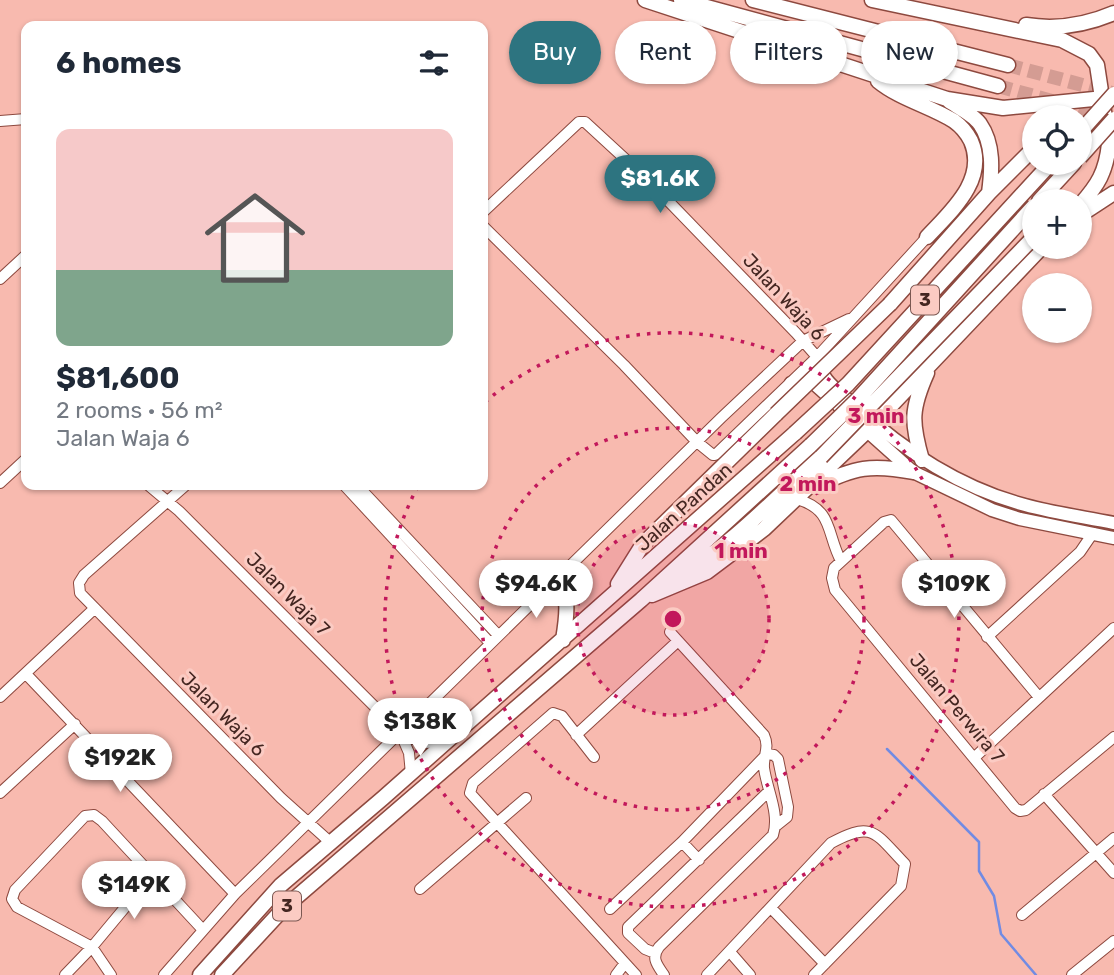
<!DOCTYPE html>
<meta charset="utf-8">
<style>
:root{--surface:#fff;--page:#f2f2f3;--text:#1f2937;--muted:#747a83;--accent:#2d7480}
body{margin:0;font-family:Rubik,sans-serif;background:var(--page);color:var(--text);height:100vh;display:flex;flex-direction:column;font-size:26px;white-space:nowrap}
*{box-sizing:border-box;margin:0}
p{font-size:23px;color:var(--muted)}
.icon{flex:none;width:38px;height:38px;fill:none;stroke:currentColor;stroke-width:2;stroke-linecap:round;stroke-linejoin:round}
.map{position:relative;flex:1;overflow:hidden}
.sheet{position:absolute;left:21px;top:21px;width:467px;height:469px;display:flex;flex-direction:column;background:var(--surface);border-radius:14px;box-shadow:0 2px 5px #0004}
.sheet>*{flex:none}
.hud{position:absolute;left:509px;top:21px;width:499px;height:63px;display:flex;gap:14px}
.fabs{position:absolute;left:1022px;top:105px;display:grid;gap:14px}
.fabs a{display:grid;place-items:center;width:70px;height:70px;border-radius:50%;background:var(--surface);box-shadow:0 2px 5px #0004;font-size:35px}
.price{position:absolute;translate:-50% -60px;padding:0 16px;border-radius:24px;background:#fff;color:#222;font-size:23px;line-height:46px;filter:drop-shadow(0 2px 4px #0008)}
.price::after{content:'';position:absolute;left:50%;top:42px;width:21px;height:16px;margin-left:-10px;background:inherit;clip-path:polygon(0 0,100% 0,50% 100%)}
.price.selected{background:var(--accent);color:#fff}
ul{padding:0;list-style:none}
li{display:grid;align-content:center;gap:14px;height:371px;padding:0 35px}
li span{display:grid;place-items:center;height:217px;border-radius:14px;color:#555}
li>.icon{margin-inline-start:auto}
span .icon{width:126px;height:126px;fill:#fffc;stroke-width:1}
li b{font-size:30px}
h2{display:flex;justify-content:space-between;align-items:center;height:84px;padding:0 35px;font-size:30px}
.pill{padding:0 24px;border-radius:32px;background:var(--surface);box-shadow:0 2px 5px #0004;font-size:24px;line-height:63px}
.pill.selected{background:var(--accent);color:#fff}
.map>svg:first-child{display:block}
</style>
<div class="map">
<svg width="1114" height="975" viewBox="0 0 1114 975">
<rect width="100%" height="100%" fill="#f8baaf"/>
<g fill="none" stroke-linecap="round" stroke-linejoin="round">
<path stroke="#718be3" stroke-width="2.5" d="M887 749 979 842V871L994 896 1001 934 1036 975"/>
<path stroke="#d49c93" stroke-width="14" stroke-dasharray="14 7" stroke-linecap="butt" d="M1008 65 1112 93
M998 86 1106 116"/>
<defs>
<path id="minor" d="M0 121 26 119
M483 212 579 122H585L648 180 796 333 817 357
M483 226 624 365 697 442 713 455H715L817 357 927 237
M0 279 26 255
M0 483 26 459
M148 485 179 511 400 732 423 743 446 742
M186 485 84 575 79 583 80 593 281 798 330 842
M344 485 490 643
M357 485 498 635
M797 499C834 510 826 533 841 561
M987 637 1080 552 1093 533
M26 674 235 894
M1038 696 891 520 884 522 834 568 832 578 835 590 1015 808 1020 811 1026 810 1114 737
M0 697 94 609
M400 732 409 753 411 774
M576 735 678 641
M594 757 562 716 553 713 473 783 470 793 636 975
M975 757 1114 628
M0 793 75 724
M1044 794 1114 873
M682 842 699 860
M420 889 526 798
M771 908 825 964
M610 909 682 842 767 754 774 755 778 759 788 807 787 817 777 825
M1022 915 1114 838
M730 952 750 975
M655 953 645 949 628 933V927L769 791
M65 975 92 947 152 875
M111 975 92 947 17 907 12 899 15 890 85 816 94 815 102 821 203 930
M164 975 235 894 722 417 803 341 849 319
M616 975 625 963
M664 975C657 965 651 958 659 947L773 835C780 814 767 790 764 768 763 755 770 748 764 735L670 632
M707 975 831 843C873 820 875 833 905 864L901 886 814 975
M1072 975 1114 941"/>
<path id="major" d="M817 357C821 382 838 390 855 406 904 451 960 488 1025 505 1054 513 1084 517 1114 523
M791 383 805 379 810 380 913 472 992 510 1020 519 1114 538"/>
<path id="highway" d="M645 0 947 99 1003 108 1114 97
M681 0 998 86
M753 0 1008 65
M872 0 1062 40 1089 54 1097 65 1109 144C1106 172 1098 185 1080 205
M1026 25C1057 30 1086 25 1114 13
M878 81C900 99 930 106 954 121 961 126 967 133 971 141 988 180 950 212 927 237
M949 101C958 107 974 115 980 124 994 144 992 171 989 193
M1039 201 1074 163
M1080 215 1114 193
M890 304 989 193 1034 148
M922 460C911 422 911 409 927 373
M817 486C854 467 872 464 913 472
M560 575C569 598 567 616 563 640
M681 575C733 544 776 497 821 457
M618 584 643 544 776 414
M652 595 707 572 764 529 866 432 1042 247
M200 975 281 885 383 798 795 433
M222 975 285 907 641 600 811 445"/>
</defs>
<use href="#minor" stroke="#8d493f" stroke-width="12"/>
<use href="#major" stroke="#8d493f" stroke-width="15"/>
<use href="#highway" stroke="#8d493f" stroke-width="17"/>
<use href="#minor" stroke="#fff" stroke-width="10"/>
<use href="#major" stroke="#fff" stroke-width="12"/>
<use href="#highway" stroke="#fff" stroke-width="14"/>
<defs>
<path id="highway-bridge" d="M1080 132 1114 94
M1080 157 1114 119
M776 414 890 304
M795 433 848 384 1051 163
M811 445 859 398 1034 206
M821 457 1034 237"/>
</defs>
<use href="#highway-bridge" stroke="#8d493f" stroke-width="17" stroke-linecap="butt"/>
<use href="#highway-bridge" stroke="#fff" stroke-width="14"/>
</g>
<circle cx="673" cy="619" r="96" fill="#c2185b" fill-opacity=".12"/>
<g fill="none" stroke="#c2185b" stroke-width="3.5" stroke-dasharray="3.5 7">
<circle cx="673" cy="619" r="96"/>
<circle cx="673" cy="619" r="191"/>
<path d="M485 402A287 287 0 1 1 418 486"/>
</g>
<g text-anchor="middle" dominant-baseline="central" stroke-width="6" stroke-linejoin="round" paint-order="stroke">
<g fill="#fbcbc3" stroke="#7b5852" stroke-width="2">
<rect x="911" y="285.5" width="28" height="29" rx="5"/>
<rect x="273" y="891.5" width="28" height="29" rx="5"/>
</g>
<g font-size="18" font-weight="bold" fill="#442621">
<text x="925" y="300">3</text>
<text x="287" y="906">3</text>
</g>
<g font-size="19" fill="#442621" stroke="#fbcbc3">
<text transform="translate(784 297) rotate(47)">Jalan Waja 6</text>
<text transform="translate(684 507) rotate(-42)">Jalan Pandan</text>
<text transform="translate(288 594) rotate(45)">Jalan Waja 7</text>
<text transform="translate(957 708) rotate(50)">Jalan Perwira 7</text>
<text transform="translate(223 714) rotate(45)">Jalan Waja 6</text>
</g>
</g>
<circle cx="673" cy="619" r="10" fill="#c2185b" stroke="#fbcbc3" stroke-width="3.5"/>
<g font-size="21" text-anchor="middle" font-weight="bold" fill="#c2185b" stroke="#fbcbc3" stroke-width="6" stroke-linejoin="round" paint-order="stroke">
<text x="876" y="423">3 min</text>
<text x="808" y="491">2 min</text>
<text x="741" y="558">1 min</text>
</g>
</svg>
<div class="fabs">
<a><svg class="icon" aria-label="locate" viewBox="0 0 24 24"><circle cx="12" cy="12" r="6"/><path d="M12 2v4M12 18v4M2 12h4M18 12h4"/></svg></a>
<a>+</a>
<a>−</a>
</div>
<b class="price selected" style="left:660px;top:215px">$81.6K</b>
<b class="price" style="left:536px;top:620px">$94.6K</b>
<b class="price" style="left:954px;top:620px">$109K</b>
<b class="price" style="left:420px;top:758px">$138K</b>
<b class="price" style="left:120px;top:794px">$192K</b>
<b class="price" style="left:134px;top:921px">$149K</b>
<div class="hud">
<a class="pill selected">Buy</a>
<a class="pill">Rent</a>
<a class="pill">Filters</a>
<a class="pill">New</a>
</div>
<section class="sheet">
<h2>6 homes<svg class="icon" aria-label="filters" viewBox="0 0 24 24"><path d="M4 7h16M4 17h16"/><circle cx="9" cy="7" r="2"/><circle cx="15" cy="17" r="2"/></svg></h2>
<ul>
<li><span style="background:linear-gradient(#f6c9c9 65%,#7fa58c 0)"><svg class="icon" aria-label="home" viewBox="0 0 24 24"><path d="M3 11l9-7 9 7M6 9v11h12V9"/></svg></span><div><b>$81,600</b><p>2 rooms · 56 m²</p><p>Jalan Waja 6</p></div></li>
</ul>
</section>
</div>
